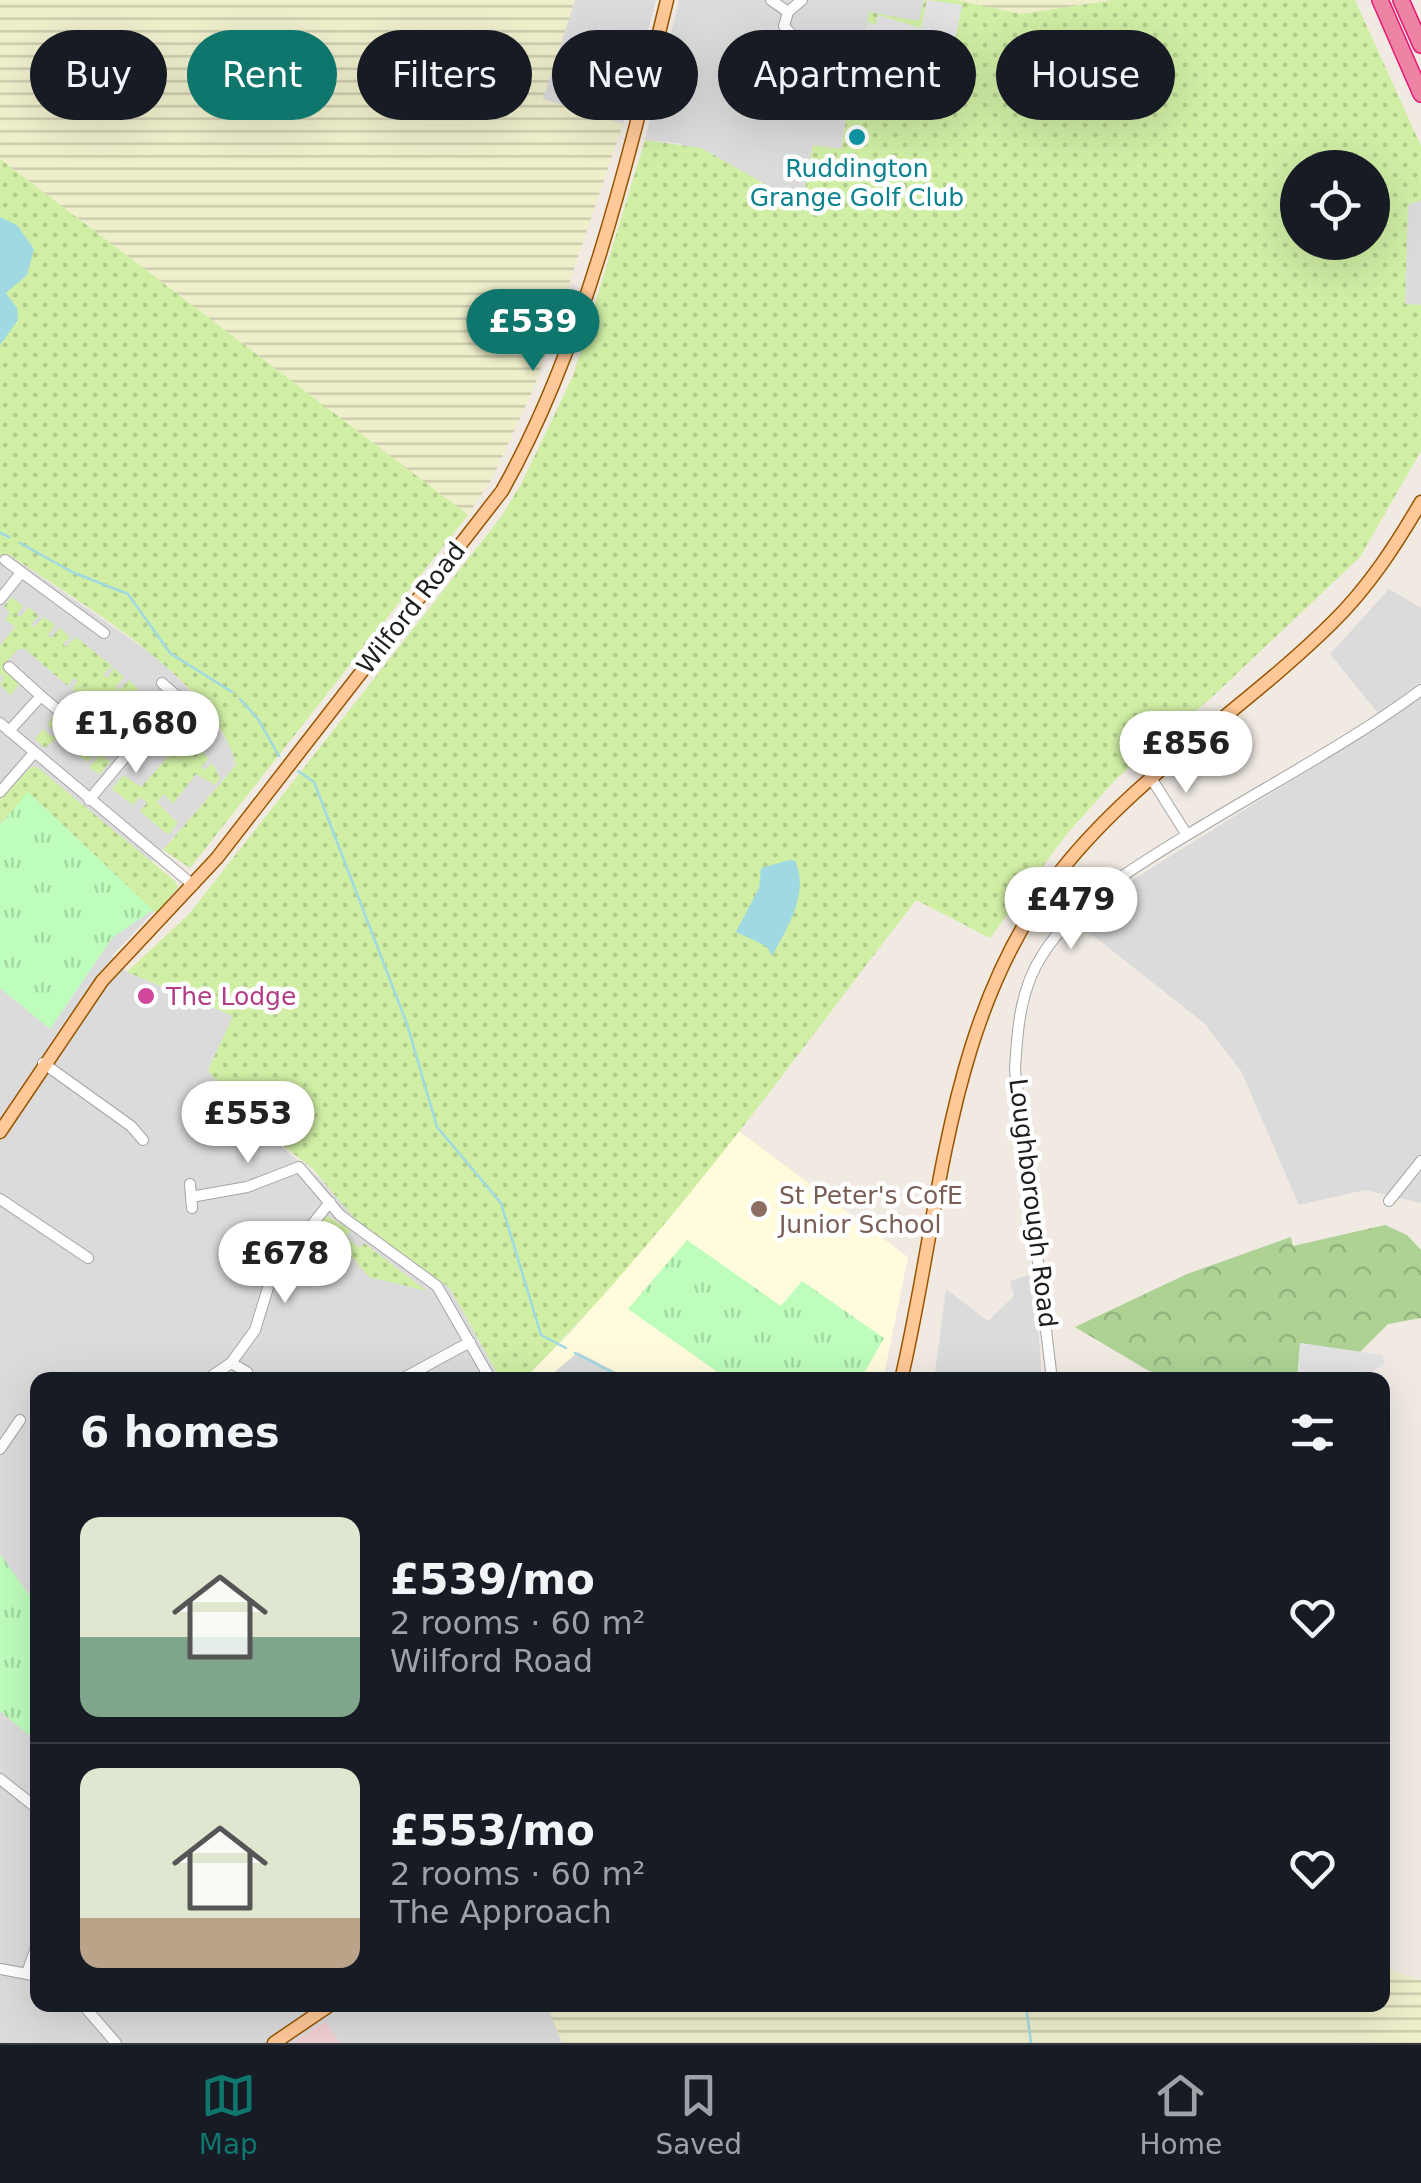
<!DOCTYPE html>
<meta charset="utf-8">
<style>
:root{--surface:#171b24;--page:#242831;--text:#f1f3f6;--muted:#9ea1a6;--line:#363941;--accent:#0f766e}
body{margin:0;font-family:"DejaVu Sans",sans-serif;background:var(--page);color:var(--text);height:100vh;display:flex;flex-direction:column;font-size:38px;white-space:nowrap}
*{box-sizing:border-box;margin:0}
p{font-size:32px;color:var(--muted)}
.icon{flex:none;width:55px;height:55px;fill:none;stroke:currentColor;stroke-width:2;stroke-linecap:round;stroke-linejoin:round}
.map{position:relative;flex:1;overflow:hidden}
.drawer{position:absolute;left:30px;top:1372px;width:1360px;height:640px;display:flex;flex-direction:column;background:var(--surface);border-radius:20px;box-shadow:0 10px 40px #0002}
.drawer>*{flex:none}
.guide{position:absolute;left:30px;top:30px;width:1362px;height:90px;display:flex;gap:20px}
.fabs{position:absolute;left:1280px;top:150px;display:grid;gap:20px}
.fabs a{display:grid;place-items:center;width:110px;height:110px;border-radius:50%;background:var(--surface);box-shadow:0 10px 40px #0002;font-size:50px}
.price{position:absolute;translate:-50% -85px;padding:0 22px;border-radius:35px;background:#fff;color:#222;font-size:32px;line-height:65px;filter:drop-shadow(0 2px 5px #0008)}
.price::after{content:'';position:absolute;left:50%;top:60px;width:30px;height:22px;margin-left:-15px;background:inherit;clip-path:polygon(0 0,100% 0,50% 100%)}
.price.active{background:var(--accent);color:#fff}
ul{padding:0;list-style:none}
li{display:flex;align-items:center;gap:30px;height:250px;padding:0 50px}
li+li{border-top:2px solid var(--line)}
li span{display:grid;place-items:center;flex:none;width:280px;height:200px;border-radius:20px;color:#555}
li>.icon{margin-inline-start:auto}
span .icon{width:120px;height:120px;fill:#fffc;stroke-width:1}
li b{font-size:42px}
h2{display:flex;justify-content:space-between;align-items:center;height:120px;padding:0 50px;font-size:42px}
.tag{padding:0 35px;border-radius:45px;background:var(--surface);box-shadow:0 10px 40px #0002;font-size:35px;line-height:90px}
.tag.active{background:var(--accent);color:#fff}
.tab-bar{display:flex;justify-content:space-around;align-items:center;height:140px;border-top:2px solid var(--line);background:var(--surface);font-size:28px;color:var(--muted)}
.tab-bar a{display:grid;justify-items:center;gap:5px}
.tab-bar .active{color:var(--accent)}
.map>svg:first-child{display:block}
</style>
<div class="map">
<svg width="1421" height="2043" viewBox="0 0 1421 2043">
<defs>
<pattern id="farmland-rules" width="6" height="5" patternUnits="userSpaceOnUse" patternTransform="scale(2.5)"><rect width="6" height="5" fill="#f0efcc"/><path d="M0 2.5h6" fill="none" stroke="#cdccaf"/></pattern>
<pattern id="grass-dots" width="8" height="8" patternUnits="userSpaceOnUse" patternTransform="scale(2.5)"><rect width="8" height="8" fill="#d0eea4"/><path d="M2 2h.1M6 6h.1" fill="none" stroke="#b2cc8d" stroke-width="1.8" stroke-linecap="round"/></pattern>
<pattern id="forest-crowns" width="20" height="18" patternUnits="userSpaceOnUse" patternTransform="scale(2.5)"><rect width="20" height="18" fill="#add294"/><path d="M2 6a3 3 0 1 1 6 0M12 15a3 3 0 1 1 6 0" fill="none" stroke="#94b47f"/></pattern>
<pattern id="park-tufts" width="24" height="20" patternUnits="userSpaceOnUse" patternTransform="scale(2.5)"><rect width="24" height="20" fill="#befdbc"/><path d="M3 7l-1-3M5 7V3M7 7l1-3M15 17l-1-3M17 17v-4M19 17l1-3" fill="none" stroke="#a3d8a1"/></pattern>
</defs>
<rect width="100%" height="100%" fill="#f0eae3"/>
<path fill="#dcdbdb" d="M575 0H656L623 124 542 99Z
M679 0H924L919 22 861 59 833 53 822 84 850 95 841 149 813 145 803 199 781 193 678 143 645 140Z
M1421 200V305H1405L1408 204Z
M0 548 172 668 232 747 236 765 132 885 156 909 112 956 127 972 233 1016 238 1110 450 1288 501 1380H38V2005H547L562 2043H340L325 2021 292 2043H0Z
M1389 589 1421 608V1203L1365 1190 1299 1205 1241 1071 1204 1023 1081 926 1126 884 1385 722 1330 654Z
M1029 1275 1037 1308 1042 1380H934L946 1289 988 1321 1014 1296 1010 1281Z
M578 1352 632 1380H545Z"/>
<path fill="#f2d0d3" d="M325 2021 340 2043H292Z"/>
<path fill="#fffbdc" d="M739 1131 908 1257 883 1380H632L578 1352 545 1380H523L572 1331Z"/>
<path fill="url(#farmland-rules)" d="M0 0H575L543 99 623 124 534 388 493 477 468 515 0 159Z
M956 0H1114L1021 14Z
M1383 1967 1421 1980V2043H562L547 2005H1382Z"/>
<path fill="url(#grass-dots)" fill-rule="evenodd" d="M924 0H956L1021 14 1114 0H1355L1421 146V200L1408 205 1405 304 1421 305V451L1360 557 1211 698 1116 779 1066 835 990 938 916 900C790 1063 670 1234 523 1380H501L450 1288 355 1219 313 1169 238 1110 208 1070 233 1016 127 972 189 914 501 517 521 484 573 376 645 140 701 148 781 193 803 199 813 145 841 149 850 95 822 84 833 52 861 59 869 12 919 21ZM1298 168H1372V242H1298Z
M0 159 468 515 190 868 163 850 236 765C217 680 78 602 8 554L0 555Z
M12 597 23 606 17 614 20 617 29 607 39 616 31 624 34 627 44 617 55 625 48 635 51 638 60 628 70 637 63 644 65 647 76 637 112 666 103 675 107 678 114 668 124 677 116 687 119 690 129 680 139 689 127 701 134 708 143 698 154 707 164 701 148 720 129 707 95 747 110 762 100 774 89 768 98 757 94 754 88 762 77 754 86 746 79 739 68 751 60 744 69 733 66 730 45 748 35 739 43 729 53 737 57 733 47 724 53 717 80 735 95 717V707L72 689 78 681 73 678 68 686 25 649H18L2 667 19 684 11 695 0 685 4 677 0 674V646L15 627 5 619 10 613 4 606Z
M187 736 197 744 189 754 193 756 200 749 209 759 201 767 205 770 212 763 220 778 215 785 196 774 173 804 164 794 157 802 178 823 168 835 140 811 147 803 140 797 133 805 112 789 123 775 141 787Z
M31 767H37L175 881 178 887 156 913 29 793 0 824V799Z
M326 1215 350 1230 346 1238 360 1248 364 1243 427 1291 369 1277 336 1238 311 1230Z"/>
<path fill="url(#forest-crowns)" d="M1385 1225 1407 1235 1421 1250V1318L1388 1324 1359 1353 1300 1343 1297 1380H1177L1149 1371 1075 1327 1187 1274 1291 1237 1293 1246Z"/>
<path fill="url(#park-tufts)" d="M28 792 153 910 112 938 50 1029 0 988V825Z
M687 1240 781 1306 802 1281 884 1338 860 1380H729L628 1309Z
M0 1554 37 1606V1722L29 1735 0 1711Z"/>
<path fill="#e2e2e2" d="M927 0 962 5 947 84 933 82 850 95 822 84 833 52 861 59 867 22 876 24 878 15 921 28Z
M1300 1343 1383 1355 1384 1364 1362 1380H1331L1299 1372Z"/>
<path fill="#a0d9e1" d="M0 217 17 225 34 249 27 275 6 293 17 308 18 320 0 345Z
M789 860 795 861C810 892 787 929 772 956L766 946 736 932 759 888 761 868Z"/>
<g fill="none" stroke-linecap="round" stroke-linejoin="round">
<path stroke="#a0d9e1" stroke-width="2.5" d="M0 533 9 537
M20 543 72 572 128 594 170 653 232 692
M240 699 258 719 279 756
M298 771 314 782 407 1024 437 1127 501 1203 541 1335 566 1348
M575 1353 627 1380
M1026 2005 1031 2043"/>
<defs>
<path id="minor" d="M771 0 788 12 784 26 794 37 845 49
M788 12 802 0
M5 560 104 633
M0 599 21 573
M9 667 41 696
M162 683 191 709
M0 723 193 885
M9 731 41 696 79 728
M1151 778 1187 835
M0 792 34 753
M89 800 177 695
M43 1063 131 1126 143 1140
M190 1184 192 1208
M191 1197 247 1187 299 1167 340 1215 437 1286 491 1380
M0 1199 88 1258
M1389 1201 1421 1161
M231 1363 247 1372
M206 1380 231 1363 255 1330 272 1275 330 1202
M400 1380 470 1342
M1052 1380 1015 1070C1017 1031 1020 988 1043 954 1079 897 1146 860 1202 826 1276 781 1352 741 1421 690
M0 1449 20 1420
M0 1779 38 1809
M0 1969 38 1976
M27 1973 38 1942
M83 2005 116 2043"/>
<path id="major" d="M0 1132 102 981 217 858 502 491C584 346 628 161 667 0
M901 1380C942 1207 945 1020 1059 873 1136 775 1244 710 1332 623 1368 588 1396 545 1421 502
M274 2043 330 2005"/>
<path id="highway" d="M1380 0 1421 94
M1401 0 1421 45"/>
</defs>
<use href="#minor" stroke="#a5a5a5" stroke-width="12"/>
<use href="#major" stroke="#975500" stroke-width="15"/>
<use href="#highway" stroke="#e71774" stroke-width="18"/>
<use href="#minor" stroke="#fff" stroke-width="10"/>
<use href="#major" stroke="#ffc898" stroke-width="12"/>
<use href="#highway" stroke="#ed84a3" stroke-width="15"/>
</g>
<circle fill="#0f9aa8" stroke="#fff" stroke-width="4" cx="857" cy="137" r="10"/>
<circle fill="#d1479c" stroke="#fff" stroke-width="4" cx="146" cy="996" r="10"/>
<circle fill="#8d6e63" stroke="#fff" stroke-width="4" cx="759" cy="1209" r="10"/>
<g text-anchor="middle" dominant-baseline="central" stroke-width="9" stroke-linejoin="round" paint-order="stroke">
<g font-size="25" fill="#0d838f" stroke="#fff">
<text x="857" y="168">Ruddington<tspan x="857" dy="29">Grange Golf Club</tspan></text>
</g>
<g font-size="25" fill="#1e1e1e" stroke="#fff">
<text transform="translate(411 608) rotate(-52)">Wilford Road</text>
<text transform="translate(1033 1203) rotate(83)">Loughborough Road</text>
</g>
<g font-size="25" fill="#b23c85" stroke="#fff" text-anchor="start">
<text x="166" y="996">The Lodge</text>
</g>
<g font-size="25" fill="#785e54" stroke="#fff" text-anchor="start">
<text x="779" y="1195">St Peter's CofE<tspan x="779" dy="29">Junior School</tspan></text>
</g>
</g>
</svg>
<div class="fabs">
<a><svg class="icon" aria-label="locate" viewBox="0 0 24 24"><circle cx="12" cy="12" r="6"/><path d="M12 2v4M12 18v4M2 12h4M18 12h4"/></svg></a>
</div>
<b class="price active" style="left:533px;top:374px">£539</b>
<b class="price" style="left:136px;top:776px">£1,680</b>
<b class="price" style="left:1186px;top:796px">£856</b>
<b class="price" style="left:1071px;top:952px">£479</b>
<b class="price" style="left:248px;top:1166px">£553</b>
<b class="price" style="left:285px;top:1306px">£678</b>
<div class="guide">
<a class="tag">Buy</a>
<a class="tag active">Rent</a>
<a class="tag">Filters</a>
<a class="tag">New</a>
<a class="tag">Apartment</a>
<a class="tag">House</a>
</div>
<section class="drawer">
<h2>6 homes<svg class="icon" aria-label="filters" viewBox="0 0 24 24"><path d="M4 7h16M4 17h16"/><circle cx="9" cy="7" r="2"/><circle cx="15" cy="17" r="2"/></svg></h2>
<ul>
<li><span style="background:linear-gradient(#dfe7d0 60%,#7fa58c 0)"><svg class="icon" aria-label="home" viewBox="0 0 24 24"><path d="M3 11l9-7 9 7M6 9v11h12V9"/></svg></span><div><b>£539/mo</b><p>2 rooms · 60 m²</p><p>Wilford Road</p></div><svg class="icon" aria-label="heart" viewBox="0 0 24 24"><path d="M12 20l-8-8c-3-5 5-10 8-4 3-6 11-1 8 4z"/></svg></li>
<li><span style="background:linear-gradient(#dfe7d0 75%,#b9a48a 0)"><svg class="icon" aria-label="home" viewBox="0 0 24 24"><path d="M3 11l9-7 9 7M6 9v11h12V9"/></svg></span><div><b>£553/mo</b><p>2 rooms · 60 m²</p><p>The Approach</p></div><svg class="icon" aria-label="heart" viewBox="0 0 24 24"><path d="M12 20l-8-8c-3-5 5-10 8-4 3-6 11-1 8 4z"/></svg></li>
</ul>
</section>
</div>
<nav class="tab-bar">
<a class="active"><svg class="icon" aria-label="map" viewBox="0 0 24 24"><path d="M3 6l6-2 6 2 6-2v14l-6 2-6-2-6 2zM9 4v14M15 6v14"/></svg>Map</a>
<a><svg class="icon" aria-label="saved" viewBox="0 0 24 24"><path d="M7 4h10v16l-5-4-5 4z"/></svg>Saved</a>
<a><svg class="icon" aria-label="home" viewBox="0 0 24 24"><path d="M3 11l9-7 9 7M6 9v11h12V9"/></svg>Home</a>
</nav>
